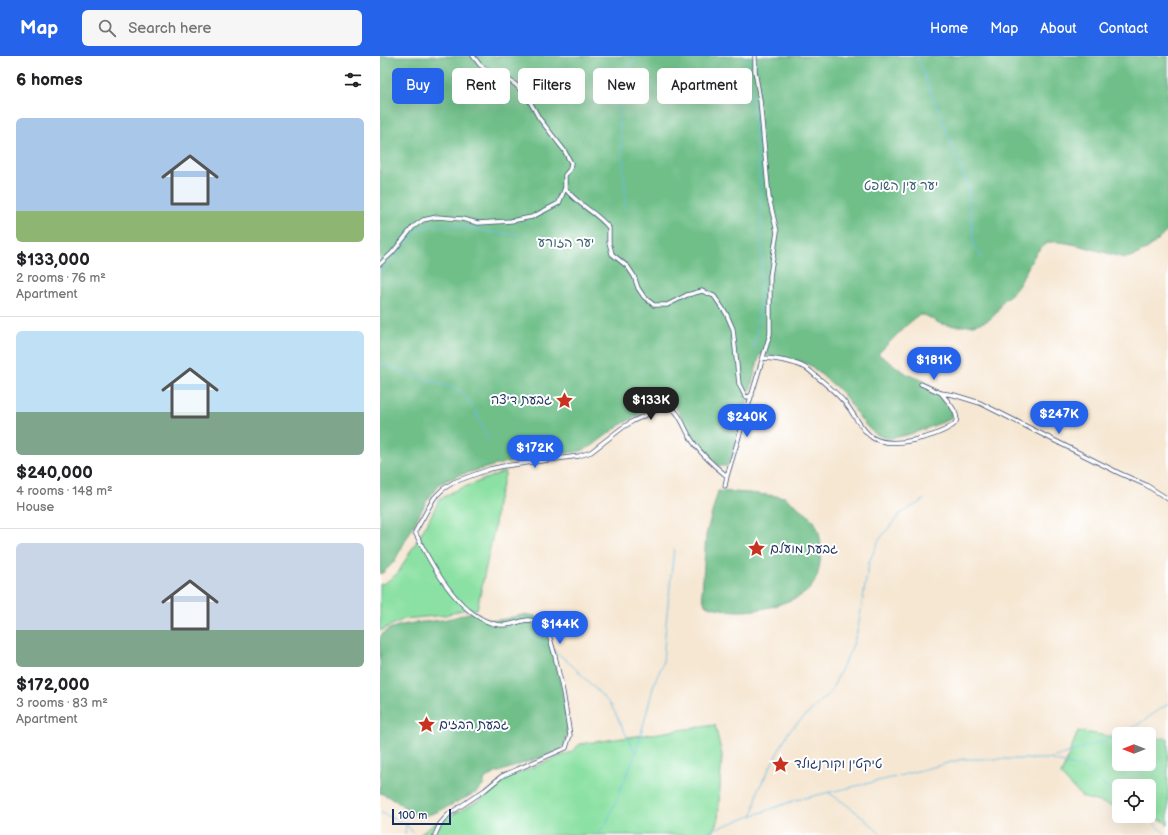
<!DOCTYPE html>
<meta charset="utf-8">
<style>
:root{--surface:#fff;--page:#f6f6f6;--text:#202124;--muted:#757577;--line:#e0e0e0;--accent:#2563eb}
body{margin:0;font-family:"Balsamiq Sans","Playpen Sans Hebrew",sans-serif;background:var(--page);color:var(--text);height:100vh;display:flex;flex-direction:column;font-size:15px;white-space:nowrap}
*{box-sizing:border-box;margin:0}
p{font-size:13px;color:var(--muted)}
.icon{flex:none;width:22px;height:22px;fill:none;stroke:currentColor;stroke-width:2;stroke-linecap:round;stroke-linejoin:round}
.map{position:relative;flex:1;overflow:hidden}
.side{display:flex;flex-direction:column;background:var(--surface);width:380px}
.side>*{flex:none}
.banner{position:absolute;left:12px;top:12px;width:380px;height:36px;display:flex;gap:8px}
.needle{width:26px;rotate:270deg}
.tools{position:absolute;left:732px;top:671px;display:grid;gap:8px}
.tools a{display:grid;place-items:center;width:44px;height:44px;border-radius:6px;background:var(--surface);box-shadow:0 4px 16px #0002;font-size:20px}
.scale{position:absolute;left:12px;bottom:10px;width:59px;box-sizing:border-box;padding-left:4px;border:2px solid #1b2f5e;border-top:0;font-size:11px;line-height:14px;white-space:nowrap;color:#1b2f5e;-webkit-text-stroke:3px #fff;paint-order:stroke}
.price{position:absolute;translate:-50% -34px;padding:0 9px;border-radius:14px;background:var(--accent);color:#fff;font-size:13px;line-height:26px;filter:drop-shadow(0 1px 2px #0008)}
.price::after{content:'';position:absolute;left:50%;top:24px;width:12px;height:9px;margin-left:-6px;background:inherit;clip-path:polygon(0 0,100% 0,50% 100%)}
.price.selected{background:#222;color:#fff}
ul{padding:0;list-style:none}
li{display:grid;align-content:center;gap:8px;height:212px;padding:0 16px}
li+li{border-top:1px solid var(--line)}
li span{display:grid;place-items:center;height:124px;border-radius:6px;color:#555}
li>.icon{margin-inline-start:auto}
span .icon{width:72px;height:72px;fill:#fffc;stroke-width:1}
li b{font-size:17px}
h2{display:flex;justify-content:space-between;align-items:center;height:48px;padding:0 16px;font-size:17px}
.pill{padding:0 14px;border-radius:6px;background:var(--surface);box-shadow:0 4px 16px #0002;font-size:14px;line-height:36px}
.pill.selected{background:var(--accent);color:#fff}
header{display:flex;align-items:center;gap:24px;box-sizing:border-box;height:56px;padding:0 20px;background:var(--accent);color:#fff}
header strong{font-size:19px}
nav{display:flex;gap:22px;margin-inline-start:auto;font-size:14px}
.search{width:280px;height:36px;background:var(--page);display:flex;align-items:center;gap:10px;box-sizing:border-box;padding:0 14px;border-radius:6px;color:var(--muted);font-size:15px}
main{display:flex;flex:1;min-height:0}
.map>svg:first-child{display:block}
</style>
<header>
<strong>Map</strong>
<div class="search"><svg class="icon" aria-label="search" viewBox="0 0 24 24"><circle cx="10" cy="10" r="6"/><path d="M15 15l6 6"/></svg>Search here</div>
<nav><a>Home</a><a>Map</a><a>About</a><a>Contact</a></nav>
</header>
<main>
<section class="side">
<h2>6 homes<svg class="icon" aria-label="filters" viewBox="0 0 24 24"><path d="M4 7h16M4 17h16"/><circle cx="9" cy="7" r="2"/><circle cx="15" cy="17" r="2"/></svg></h2>
<ul>
<li><span style="background:linear-gradient(#a9c7e8 75%,#8fb573 0)"><svg class="icon" aria-label="home" viewBox="0 0 24 24"><path d="M3 11l9-7 9 7M6 9v11h12V9"/></svg></span><div><b>$133,000</b><p>2 rooms · 76 m²</p><p>Apartment</p></div></li>
<li><span style="background:linear-gradient(#bfe0f5 65%,#7fa58c 0)"><svg class="icon" aria-label="home" viewBox="0 0 24 24"><path d="M3 11l9-7 9 7M6 9v11h12V9"/></svg></span><div><b>$240,000</b><p>4 rooms · 148 m²</p><p>House</p></div></li>
<li><span style="background:linear-gradient(#c9d6e8 70%,#7fa58c 0)"><svg class="icon" aria-label="home" viewBox="0 0 24 24"><path d="M3 11l9-7 9 7M6 9v11h12V9"/></svg></span><div><b>$172,000</b><p>3 rooms · 83 m²</p><p>Apartment</p></div></li>
</ul>
</section>
<div class="map">
<svg width="788" height="779" viewBox="0 0 788 779">
<rect width="100%" height="100%" fill="#fff"/>
<filter id="ink" filterUnits="userSpaceOnUse"><feTurbulence type="fractalNoise" baseFrequency=".025" numOctaves="2"/><feDisplacementMap in="SourceGraphic" scale="8" xChannelSelector="R" yChannelSelector="G"/><feConvolveMatrix kernelMatrix="1 2 1 2 8 2 1 2 1" color-interpolation-filters="sRGB"/></filter>
<filter id="wash" filterUnits="userSpaceOnUse"><feTurbulence type="fractalNoise" baseFrequency=".012" numOctaves="4" result="noise"/><feDisplacementMap in="SourceGraphic" scale="16" xChannelSelector="R" yChannelSelector="G"/><feGaussianBlur stdDeviation="0.9" result="paint"/><feColorMatrix in="noise" values="0 0 0 0 0 0 0 0 0 0 0 0 0 0 0 0 0 1.4 0 .05"/><feComposite in="paint" operator="in"/></filter>
<g filter="url(#wash)">
<rect width="100%" height="100%" fill="#f6e7d3"/>
<path fill="#8be1a3" stroke="#538880" d="M126 415 117 447 115 469 97 553 82 554 66 559 24 563 0 575V528L5 527 18 517 49 464 59 444 74 435Z
M335 669 342 699 338 764 331 779H39L56 767 101 744 122 724 191 696 200 688Z
M698 675 739 682V708H769V683L788 682V769L784 765 767 760H769V730H739V752L702 741 681 719Z"/>
<path fill="#70bf89" stroke="#467774" d="M0 0H788V174C777 186 761 200 745 202 730 199 680 181 668 187 650 196 647 220 635 234 632 239 625 241 622 246 618 252 617 258 610 263 597 271 574 272 559 267 552 264 545 256 537 260 534 262 531 266 528 268 517 278 508 288 498 298L527 318 542 324 555 334 570 353 572 359 569 364C554 369 523 383 508 382 486 380 476 353 463 338 454 328 441 319 431 310 415 301 397 302 380 298L352 400 347 410H339L318 387 294 349 289 347H282L240 369 212 390 201 395 128 406 83 418 60 427 46 446 14 506 4 516 0 518Z
M338 435 369 437 405 441C412 448 432 460 435 467 441 479 442 492 440 506 439 514 437 524 431 531 426 538 418 541 411 544 380 556 356 559 325 549L322 537 326 479Z
M93 556C99 557 104 562 110 564 127 567 148 549 165 567 171 575 187 658 188 671 188 675 187 680 186 683 185 690 181 694 175 696L116 717 105 722 103 730 97 736 57 756 39 762 12 742 0 737V581C9 565 50 567 67 563 76 562 84 557 93 556Z"/>
<g fill="none" stroke-linecap="round" stroke-linejoin="round">
<path stroke="#69bde5" stroke-width="1" d="M366 0C375 68 383 137 382 206 381 236 378 265 374 294
M537 0 553 43 560 55 566 74 588 130 594 187 602 203
M245 152V126L238 58V40L255 0
M0 216 4 213 40 173 51 169H73L117 177 139 178
M0 307 80 335 95 354 108 384
M154 578 171 592
M175 595 194 611 231 649 255 696
M744 678 788 648
M669 703 739 680
M449 737C468 749 485 762 501 779
M0 756 26 768 35 779
M373 759 378 734 409 675 450 637 473 589 478 572 489 506 499 484 520 458 544 444
M765 760 787 779
M25 779 26 768
M216 779 226 768 256 697 274 628 283 607 286 567 294 493
M318 779 416 744 511 722 583 703H669L702 712 739 740"/>
</g>
</g>
<g filter="url(#ink)">
<g fill="none" stroke-linecap="round" stroke-linejoin="round">
<defs>
<path id="street" d="M185 132C197 149 217 156 229 172V186L232 198 248 211 254 220 258 232 264 241 274 249H287L307 239 322 235 334 240 346 257 353 273 359 328 365 340 367 341 372 339
M0 208 12 197 33 171 43 164 57 161 82 163 98 167 131 165 152 161 179 147 185 132V119L190 113 191 107 184 94 159 62 148 42 136 29 125 21 112 17 100 9 93 0
M383 302C396 303 412 305 424 311 429 313 432 317 436 320 448 330 460 339 469 352 476 362 483 376 493 382 512 393 555 381 572 370 585 362 567 345 561 337
M541 328 561 337 574 339 600 347 739 417 766 429 788 443
M345 430 347 420 390 278V220L397 176 389 142 380 44 375 15V0
M55 779 60 768 69 758 105 734 122 720 186 692 190 679 183 636 175 600 169 579 163 568C158 566 152 564 148 564 139 565 130 570 121 569 82 566 50 507 35 476L54 442 63 433 74 426 110 413 124 410 199 400 211 396 242 372 253 365 286 350C299 352 304 372 310 381 319 397 333 409 347 420"/>
</defs>
<use href="#street" stroke="#3c4b70" stroke-width="5"/>
<use href="#street" stroke="#fff" stroke-width="3.5"/>
</g>
</g>
<defs>
<symbol id="sight-bare" viewBox="-9 -9 18 18"><path d="M0-6L1.8-2.2L6-1.7L2.9 1.2L3.7 5.4L0 3.3L-3.7 5.4L-2.9 1.2L-6-1.7L-1.8-2.2Z" fill="#c8321e" stroke="#fff" stroke-width="2.5" paint-order="stroke"/></symbol>
</defs>
<g fill-rule="evenodd">
<use href="#sight-bare" x="172" y="332" width="25" height="25"/>
<use href="#sight-bare" x="364" y="480" width="25" height="25"/>
<use href="#sight-bare" x="34" y="656" width="25" height="25"/>
<use href="#sight-bare" x="388" y="696" width="25" height="25"/>
</g>
<g text-anchor="middle" dominant-baseline="central" stroke-width="4" stroke-linejoin="round" paint-order="stroke">
<g font-size="13" fill="#375c6f" stroke="#fff">
<text x="521" y="130">יער עין השופט</text>
<text x="186" y="187">יער הזורע</text>
</g>
<g font-size="13" fill="#1b2f5e" stroke="#fff" text-anchor="start">
<text x="172" y="344" text-anchor="end">גבעת דיצה</text>
<text x="390" y="493">גבעת מועלם</text>
<text x="59" y="669">גבעת הבזים</text>
<text x="414" y="708">טיקטין וקורנגולד</text>
</g>
</g>
</svg>
<div class="tools">
<a><svg class="needle" viewBox="-14 -14 28 28"><path d="M0-13l5 13h-10z" fill="#e53935"/><path d="M0 13l5-13h-10z" fill="#757577"/></svg></a>
<a><svg class="icon" aria-label="locate" viewBox="0 0 24 24"><circle cx="12" cy="12" r="6"/><path d="M12 2v4M12 18v4M2 12h4M18 12h4"/></svg></a>
</div>
<div class="scale">100 m</div>
<b class="price" style="left:554px;top:325px">$181K</b>
<b class="price selected" style="left:271px;top:365px">$133K</b>
<b class="price" style="left:679px;top:379px">$247K</b>
<b class="price" style="left:367px;top:382px">$240K</b>
<b class="price" style="left:155px;top:413px">$172K</b>
<b class="price" style="left:180px;top:589px">$144K</b>
<div class="banner">
<a class="pill selected">Buy</a>
<a class="pill">Rent</a>
<a class="pill">Filters</a>
<a class="pill">New</a>
<a class="pill">Apartment</a>
</div>
</div>
</main>
